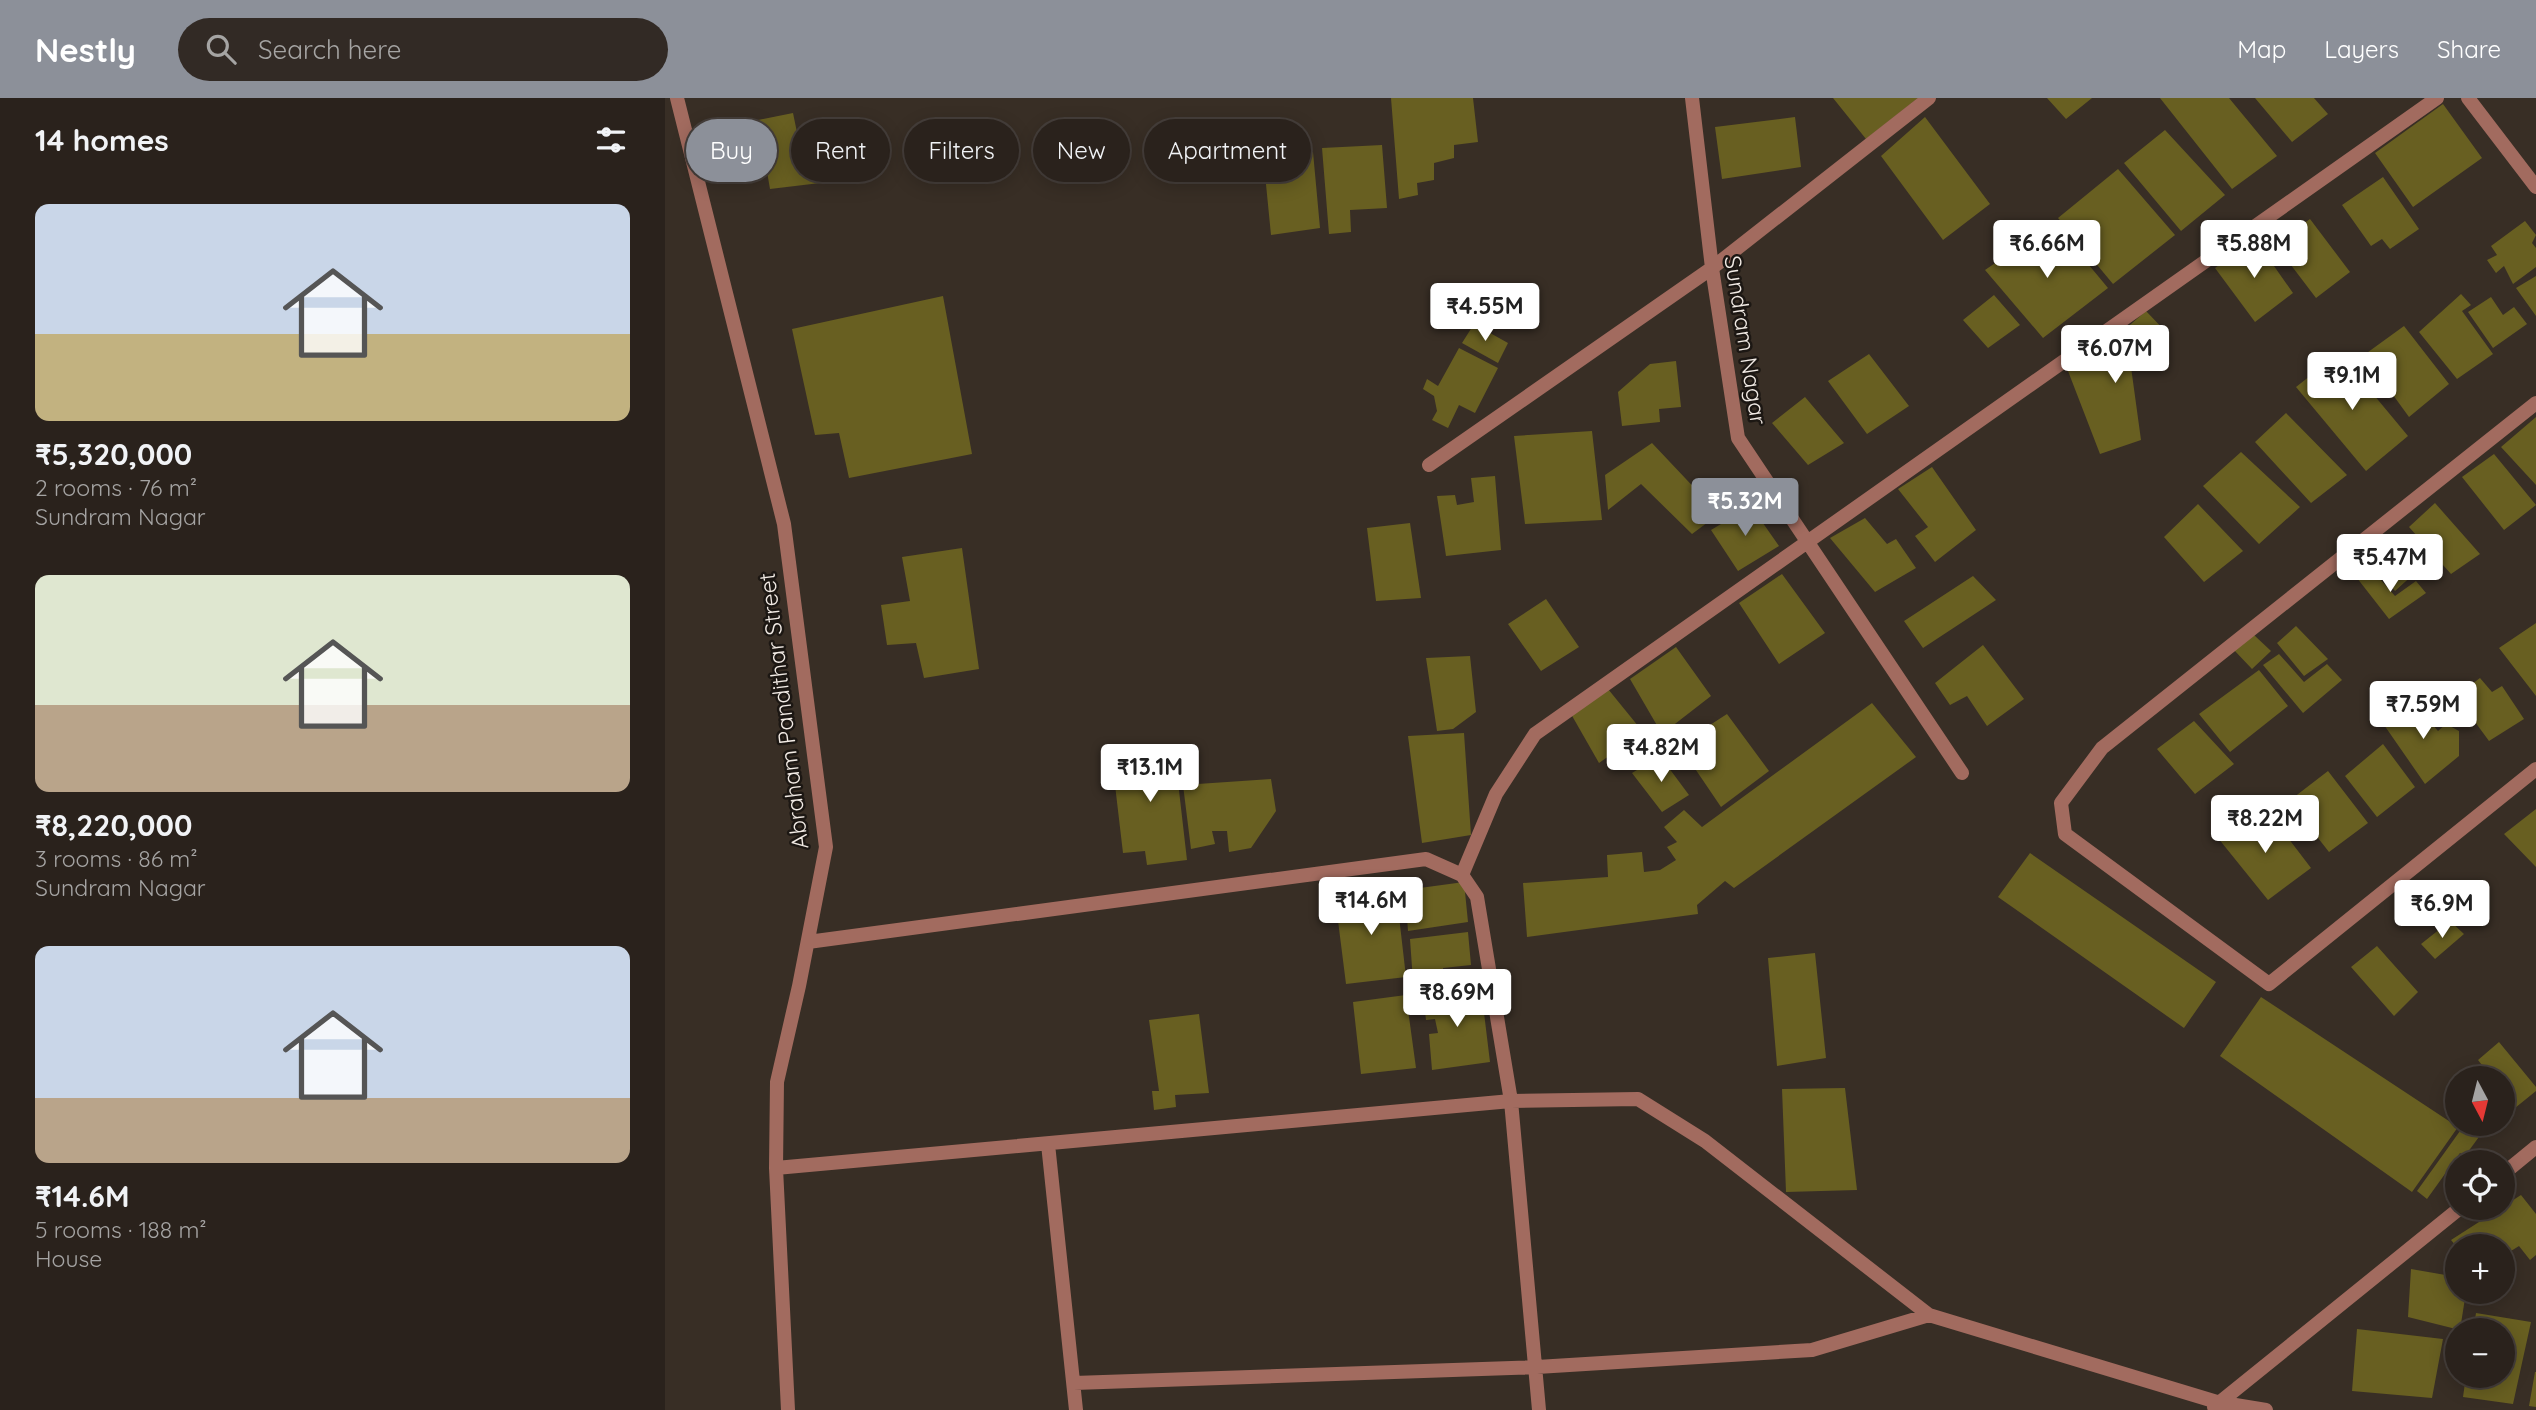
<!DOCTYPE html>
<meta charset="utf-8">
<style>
:root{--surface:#2a221c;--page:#322a25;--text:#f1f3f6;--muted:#a5a4a3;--line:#463f3b;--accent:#8c9099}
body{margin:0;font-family:Quicksand,sans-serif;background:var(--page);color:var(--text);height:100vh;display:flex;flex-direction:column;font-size:26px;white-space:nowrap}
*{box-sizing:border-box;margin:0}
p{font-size:23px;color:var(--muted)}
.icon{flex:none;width:38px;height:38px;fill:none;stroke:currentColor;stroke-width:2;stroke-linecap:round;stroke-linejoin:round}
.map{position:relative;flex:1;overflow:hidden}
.panel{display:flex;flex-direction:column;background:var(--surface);width:665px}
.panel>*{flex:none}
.top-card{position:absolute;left:21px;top:21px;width:665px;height:63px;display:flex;gap:14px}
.needle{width:46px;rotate:173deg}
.controls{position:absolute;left:1780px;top:968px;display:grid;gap:14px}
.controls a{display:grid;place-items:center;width:70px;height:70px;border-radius:50%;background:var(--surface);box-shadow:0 4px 18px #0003,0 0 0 2px var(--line);font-size:35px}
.price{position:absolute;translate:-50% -60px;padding:0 16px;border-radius:7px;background:#fff;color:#222;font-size:23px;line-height:46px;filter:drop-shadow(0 2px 4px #0008)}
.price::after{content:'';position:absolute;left:50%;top:42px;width:21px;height:16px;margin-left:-10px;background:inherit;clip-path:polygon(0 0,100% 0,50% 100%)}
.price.active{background:var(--accent);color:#fff}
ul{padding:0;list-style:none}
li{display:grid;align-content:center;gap:14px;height:371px;padding:0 35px}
li span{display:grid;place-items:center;height:217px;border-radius:14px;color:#555}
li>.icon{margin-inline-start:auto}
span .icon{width:126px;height:126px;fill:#fffc;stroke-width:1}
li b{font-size:30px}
h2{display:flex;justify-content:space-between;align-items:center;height:84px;padding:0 35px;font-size:30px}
.chip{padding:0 24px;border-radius:32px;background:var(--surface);box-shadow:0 4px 18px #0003,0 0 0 2px var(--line);font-size:24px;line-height:63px}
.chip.active{background:var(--accent);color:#fff}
header{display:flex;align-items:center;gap:42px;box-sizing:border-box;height:98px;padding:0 35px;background:var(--accent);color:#fff}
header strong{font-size:33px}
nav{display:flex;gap:38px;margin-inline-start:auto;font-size:24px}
.search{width:490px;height:63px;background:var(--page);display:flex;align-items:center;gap:18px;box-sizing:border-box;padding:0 24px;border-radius:38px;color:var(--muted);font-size:26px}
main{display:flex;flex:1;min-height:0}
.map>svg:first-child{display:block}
</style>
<header>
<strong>Nestly</strong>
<div class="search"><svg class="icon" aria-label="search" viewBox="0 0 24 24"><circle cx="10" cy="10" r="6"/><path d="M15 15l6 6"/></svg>Search here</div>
<nav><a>Map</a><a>Layers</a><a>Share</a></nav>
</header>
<main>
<section class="panel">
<h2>14 homes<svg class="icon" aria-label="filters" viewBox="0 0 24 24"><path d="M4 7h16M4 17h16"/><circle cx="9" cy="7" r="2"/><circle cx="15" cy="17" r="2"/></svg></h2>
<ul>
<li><span style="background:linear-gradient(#c9d6e8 60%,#c2b280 0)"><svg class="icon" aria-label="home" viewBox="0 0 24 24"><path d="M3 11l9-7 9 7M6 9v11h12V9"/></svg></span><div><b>₹5,320,000</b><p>2 rooms · 76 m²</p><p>Sundram Nagar</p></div></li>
<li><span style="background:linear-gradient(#dfe7d0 60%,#b9a48a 0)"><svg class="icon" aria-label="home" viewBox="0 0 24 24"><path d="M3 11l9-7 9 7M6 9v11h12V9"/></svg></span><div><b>₹8,220,000</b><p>3 rooms · 86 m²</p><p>Sundram Nagar</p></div></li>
<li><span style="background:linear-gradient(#c9d6e8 70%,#b9a48a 0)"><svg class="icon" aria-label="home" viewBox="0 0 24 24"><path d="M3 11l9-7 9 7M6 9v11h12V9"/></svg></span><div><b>₹14.6M</b><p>5 rooms · 188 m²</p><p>House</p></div></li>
</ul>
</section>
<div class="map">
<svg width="1871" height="1312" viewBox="0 0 1871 1312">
<rect width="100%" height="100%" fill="#382e25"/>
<path fill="#685f21" d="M726 0H808L813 44 789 47V60L769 65V82L752 85 753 97 734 101Z
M1168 0H1253L1201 41Z
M1382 0H1427L1401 21Z
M1495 0H1564L1612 58 1567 91Z
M1590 0H1649L1663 16 1627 44Z
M1778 6 1817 60 1748 109 1710 55Z
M128 15 134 44 190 38 197 80 105 91 93 22Z
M1130 19 1136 69 1057 81 1050 29Z
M1260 19 1325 106 1278 142 1216 58Z
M1500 32 1560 97 1516 133 1459 65Z
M717 47 722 110 685 112 686 134 664 136 657 50Z
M648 54 655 130 606 137 598 56Z
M1453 71 1510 137 1448 186 1393 120Z
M1718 79 1754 131 1725 151 1717 141 1706 148 1677 107Z
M1645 121 1685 174 1651 200 1610 146Z
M1860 123 1871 137 1867 145 1871 150V169L1848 186 1839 168 1831 175 1822 162 1832 157 1826 148Z
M1389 125 1443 190 1378 240 1320 172Z
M1590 141 1628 195 1590 224 1550 170Z
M1871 178V218L1851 190Z
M1796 196 1806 207 1797 213 1828 256 1792 281 1754 234Z
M1329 197 1355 227 1323 250 1298 222Z
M278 198 307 356 184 380 174 335 150 337 127 231Z
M1826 199 1838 217 1849 209 1862 226 1828 250 1803 214Z
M1481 213 1502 235 1466 269 1476 342 1435 356 1403 273 1436 252Z
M809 226 843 245 833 265 797 245Z
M1739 228 1784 286 1744 319 1699 257Z
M794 250 833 270 810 315 794 307 783 330 767 322 772 313 769 298 758 291 762 281 773 288Z
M1674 255 1743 338 1701 373 1631 289Z
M1204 256 1244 308 1202 336 1163 283Z
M1011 263 1016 309 994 311 995 324 957 328 953 294 985 266Z
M1140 299 1179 345 1143 367 1107 325Z
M1621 315 1682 377 1646 405 1590 344Z
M1871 319V387L1836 349Z
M927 333 937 422 860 426 849 338Z
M987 345 1054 416 1027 436 976 386 943 412 940 377Z
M1576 354 1635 409 1594 446 1538 388Z
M1829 356 1871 407 1839 432 1797 379Z
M1267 369 1311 432 1270 464 1250 438 1263 429 1233 391Z
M830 378 836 452 781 458 772 398 790 397 792 407 809 404 806 380Z
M1770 405 1815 456 1786 476 1744 429Z
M1533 406 1578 453 1539 484 1499 439Z
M1086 408 1114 448 1073 473 1046 432Z
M1200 420 1222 446 1231 441 1251 470 1210 494 1165 440Z
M745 425 756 500 711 503 702 430Z
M1724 442 1751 474 1730 493 1702 460Z
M297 450 314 571 259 580 251 545 222 547 216 507 245 503 237 459Z
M1705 470 1730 498 1751 483 1761 495 1724 521 1692 480Z
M1117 476 1160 535 1114 566 1074 505Z
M1308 478 1331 502 1258 550 1239 523Z
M881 501 914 549 876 573 843 526Z
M1871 525V598L1834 550Z
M1631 528 1663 561 1639 578 1612 545Z
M1589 537 1606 553 1587 571 1569 552Z
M1318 547 1359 601 1322 628 1302 598 1285 607 1270 585Z
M1011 549 1046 598 997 636 965 581Z
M1614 556 1639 584 1662 566 1677 582 1638 615 1598 567Z
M805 558 811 614 788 631 772 633 761 560Z
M1594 572 1623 608 1565 654 1534 616Z
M1815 580 1827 594 1837 588 1859 621 1824 643 1791 598Z
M943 591 978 634 934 665 906 616Z
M1747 603 1773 633 1781 626 1794 633V658L1760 686 1717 624Z
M1207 605 1251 659 1069 790 1060 783 1032 807 1033 816 862 839 858 785 943 779 942 757 977 754 979 774 995 772 1011 762 1002 749 1012 744 999 729 1019 712 1037 729Z
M1062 616 1104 673 1056 709 1014 647Z
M1529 623 1569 666 1530 696 1492 651Z
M799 635 806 737 757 745 743 638Z
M1718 646 1750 689 1712 719 1680 678Z
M509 649 522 762 482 767 480 753 458 755 446 653Z
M995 658 1024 697 997 714 967 675Z
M1663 673 1703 725 1664 754 1624 703Z
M606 681 611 713 586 750 564 754 562 733H547L550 746 526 751 518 687Z
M1871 711V769L1839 736Z
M1581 715 1597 733 1610 723 1646 770 1603 802 1553 740Z
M1365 755 1551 884 1519 930 1333 799Z
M799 784 803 824 743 833 740 792Z
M731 792 741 879 681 886 670 799Z
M1785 823 1799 836 1770 861 1756 846Z
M803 834 806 867 778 870V879L748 883 745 841Z
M1712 848 1753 894 1729 918 1686 869Z
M1150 855 1161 960 1112 968 1103 860Z
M816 890 825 964 767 972 764 936 773 935 770 921 761 922 758 896Z
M741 897 751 970 696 976 688 904Z
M1596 899 1793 1029 1747 1094 1555 958Z
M534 916 544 995 510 997 511 1009 489 1012 487 993H494L484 922Z
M1834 944 1871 989V993L1850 1010 1838 994V980H1827L1813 962Z
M1180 990 1192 1092 1121 1094 1117 991Z
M1800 1026H1812L1819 1032 1800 1058 1795 1055 1762 1101 1752 1093Z
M1856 1097 1871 1116V1157L1865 1162 1854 1148 1838 1158V1148H1791L1786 1142Z
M1746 1171 1792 1179V1194H1801L1795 1232 1743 1219Z
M1811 1215 1866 1224 1848 1306 1798 1299 1801 1278H1838V1232H1808Z
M1692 1231 1778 1241 1767 1300 1687 1293Z
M1870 1274H1871V1309L1864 1308Z"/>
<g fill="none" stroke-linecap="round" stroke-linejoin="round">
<path stroke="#a26b5f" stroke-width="14" d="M12 0 119 426 161 749 134 888 112 984 111 1070 123 1312
M1027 0 1047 170 1073 340 1297 675
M1803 0 1871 89
M1871 305 1437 650 1396 705 1400 736 1604 886 1871 671
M764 367 1047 170 1264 0
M797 777 831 696 870 636 1772 0
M143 844 761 761 797 777 812 799 846 1003 874 1312
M383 1046 411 1312
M111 1070 846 1003 973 1001 1040 1043 1264 1217 1552 1304 1601 1312
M1838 1076 1871 1049
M409 1285 872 1269 1147 1252 1264 1217
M1549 1309 1795 1110"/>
</g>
<g text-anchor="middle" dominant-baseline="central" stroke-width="5" stroke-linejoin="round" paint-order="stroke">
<g font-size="23" fill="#f2ebe5" stroke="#1c1713">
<text transform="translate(1081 242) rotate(81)">Sundram Nagar</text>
<text transform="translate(118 613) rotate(-97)">Abraham Pandithar Street</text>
</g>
</g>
</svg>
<div class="controls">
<a><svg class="needle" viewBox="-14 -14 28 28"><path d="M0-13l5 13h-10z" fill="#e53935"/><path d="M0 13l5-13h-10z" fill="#a5a4a3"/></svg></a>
<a><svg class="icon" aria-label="locate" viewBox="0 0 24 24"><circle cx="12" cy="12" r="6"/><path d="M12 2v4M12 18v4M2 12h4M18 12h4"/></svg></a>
<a>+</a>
<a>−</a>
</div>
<b class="price" style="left:1382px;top:182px">₹6.66M</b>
<b class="price" style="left:1589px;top:182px">₹5.88M</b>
<b class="price" style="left:820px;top:245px">₹4.55M</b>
<b class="price" style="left:1450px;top:287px">₹6.07M</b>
<b class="price" style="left:1687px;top:314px">₹9.1M</b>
<b class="price active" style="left:1080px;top:440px">₹5.32M</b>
<b class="price" style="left:1725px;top:496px">₹5.47M</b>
<b class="price" style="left:1758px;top:643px">₹7.59M</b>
<b class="price" style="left:996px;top:686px">₹4.82M</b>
<b class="price" style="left:485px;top:706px">₹13.1M</b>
<b class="price" style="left:1600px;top:757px">₹8.22M</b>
<b class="price" style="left:706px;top:839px">₹14.6M</b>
<b class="price" style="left:1777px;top:842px">₹6.9M</b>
<b class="price" style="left:792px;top:931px">₹8.69M</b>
<div class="top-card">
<a class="chip active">Buy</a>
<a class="chip">Rent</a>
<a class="chip">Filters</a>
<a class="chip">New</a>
<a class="chip">Apartment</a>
</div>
</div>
</main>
